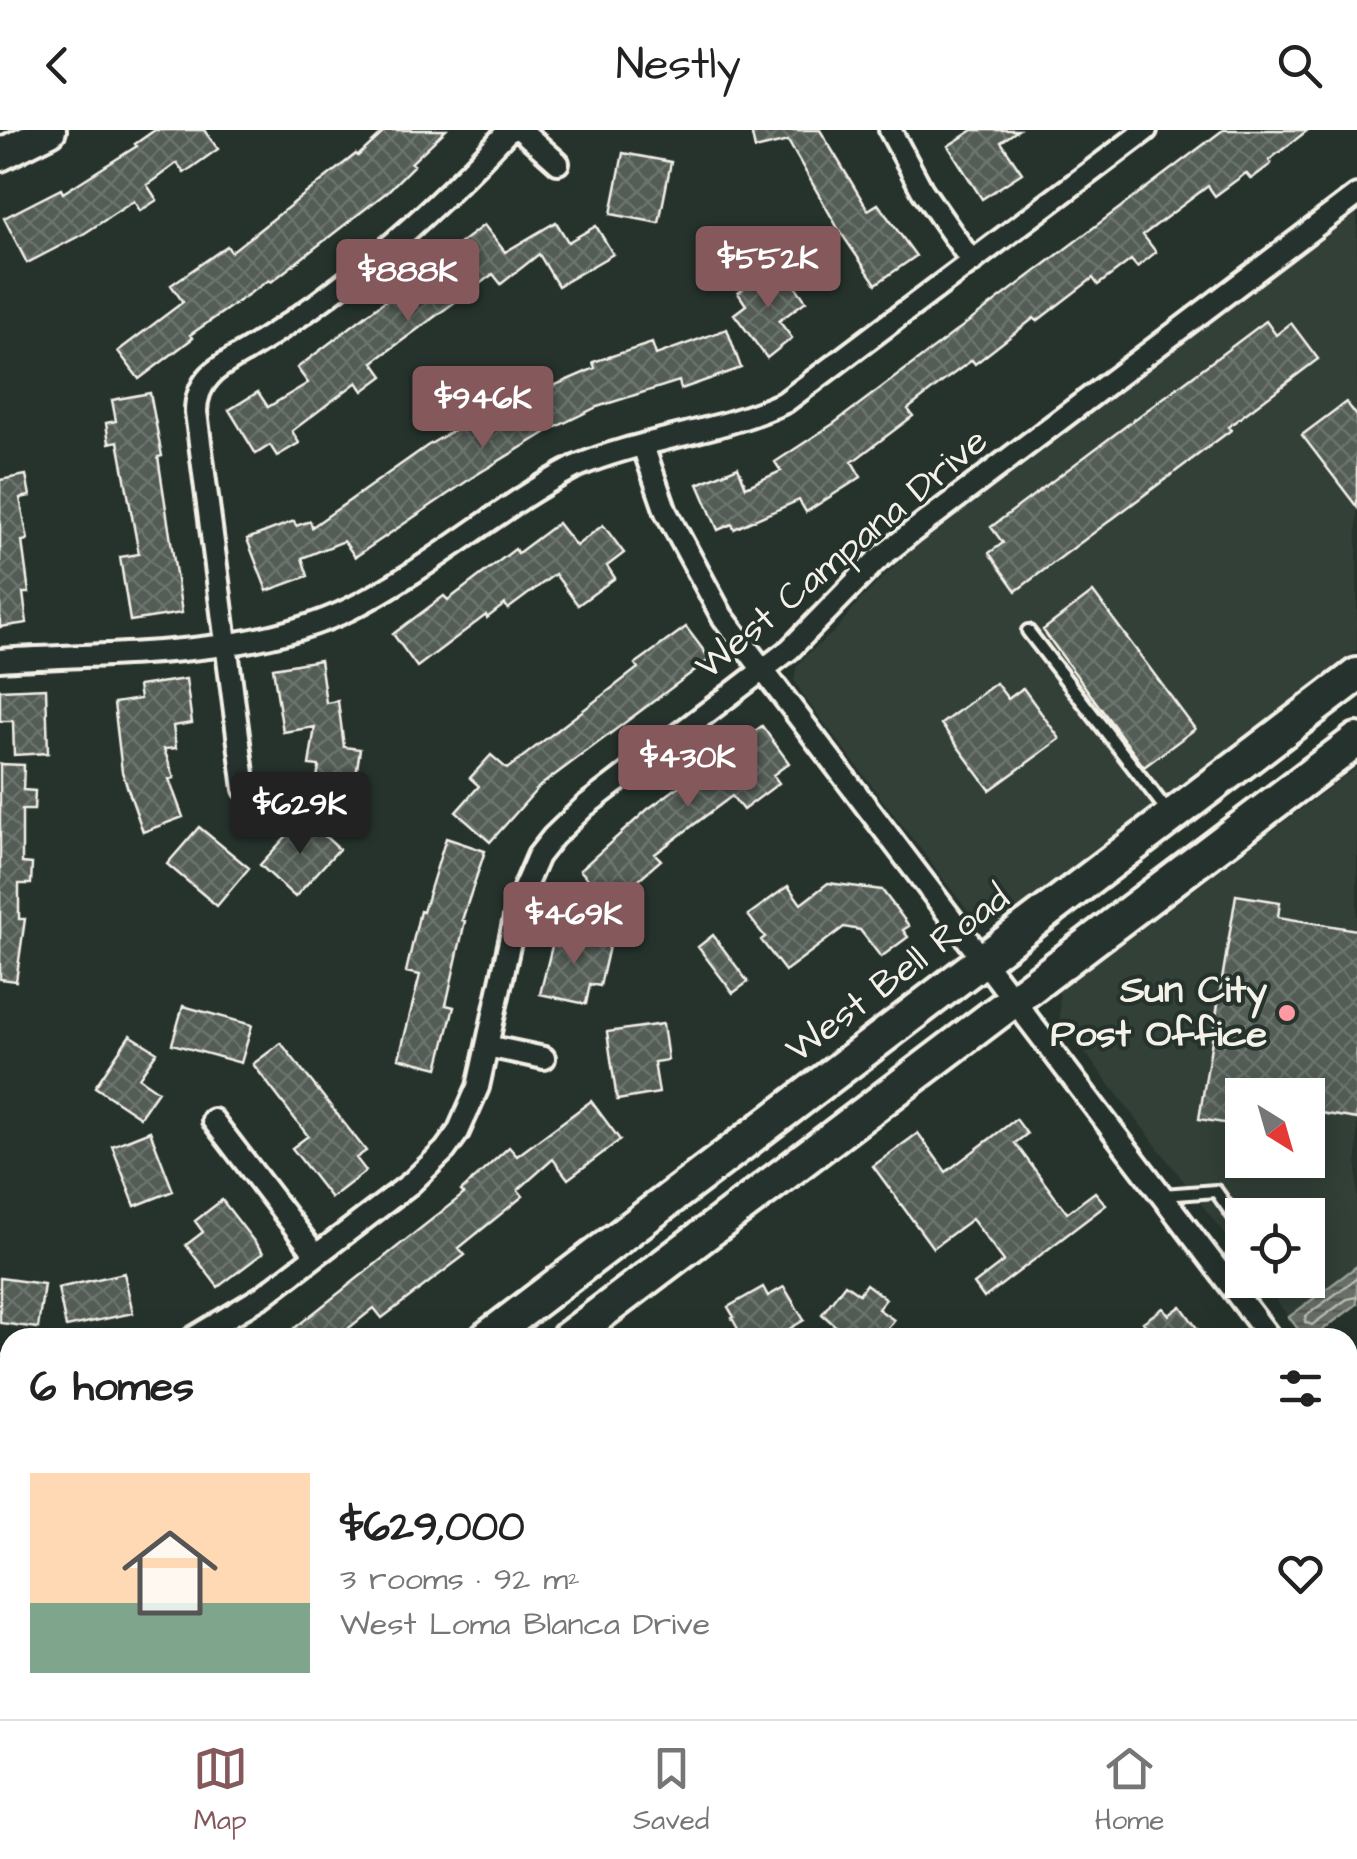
<!DOCTYPE html>
<meta charset="utf-8">
<style>
:root{--surface:#fff;--page:#f6f6f6;--text:#222;--muted:#767676;--line:#e0e0e0;--accent:#85585c}
body{margin:0;font-family:"Architects Daughter",sans-serif;background:var(--page);color:var(--text);height:100vh;display:flex;flex-direction:column;font-size:38px;white-space:nowrap}
*{box-sizing:border-box;margin:0}
p{font-size:32px;color:var(--muted)}
.icon{flex:none;width:55px;height:55px;fill:none;stroke:currentColor;stroke-width:2;stroke-linecap:round;stroke-linejoin:round}
.map{position:relative;flex:1;overflow:hidden}
.sheet{position:absolute;left:0px;top:1198px;width:1358px;height:392px;display:flex;flex-direction:column;background:var(--surface);border-radius:30px 30px 0 0;box-shadow:0 5px 25px #0003}
.sheet>*{flex:none}
.needle{width:65px;rotate:143deg}
.fabs{position:absolute;left:1225px;top:948px;display:grid;gap:20px}
.fabs a{display:grid;place-items:center;width:100px;height:100px;border-radius:0px;background:var(--surface);box-shadow:0 5px 25px #0003;font-size:50px}
.price{position:absolute;translate:-50% -85px;padding:0 22px;border-radius:10px;background:var(--accent);color:#fff;font-size:32px;line-height:65px;filter:drop-shadow(0 2px 5px #0008)}
.price::after{content:'';position:absolute;left:50%;top:60px;width:30px;height:22px;margin-left:-15px;background:inherit;clip-path:polygon(0 0,100% 0,50% 100%)}
.price.selected{background:#222;color:#fff}
ul{padding:0;list-style:none}
li{display:flex;align-items:center;gap:30px;height:250px;padding:0 30px}
li span{display:grid;place-items:center;flex:none;width:280px;height:200px;border-radius:0px;color:#555}
li>.icon{margin-inline-start:auto}
span .icon{width:120px;height:120px;fill:#fffc;stroke-width:1}
li b{font-size:42px}
h2{display:flex;justify-content:space-between;align-items:center;height:120px;padding:0 30px;font-size:42px}
header{display:flex;justify-content:space-between;align-items:center;height:130px;padding:0 30px;background:var(--surface);font-size:45px;font-weight:600}
.tab-bar{display:flex;justify-content:space-around;align-items:center;height:140px;border-top:2px solid var(--line);background:var(--surface);font-size:28px;color:var(--muted)}
.tab-bar a{display:grid;justify-items:center;gap:5px}
.tab-bar .selected{color:var(--accent)}
.map>svg:first-child{display:block}
</style>
<header><svg class="icon" aria-label="back" viewBox="0 0 24 24"><path d="M15 5l-7 7 7 7"/></svg>Nestly<svg class="icon" aria-label="search" viewBox="0 0 24 24"><circle cx="10" cy="10" r="6"/><path d="M15 15l6 6"/></svg></header>
<div class="map">
<svg width="1357" height="1589" viewBox="0 0 1357 1589">
<defs>
<pattern id="water-rules" width="6" height="5" patternUnits="userSpaceOnUse" patternTransform="scale(2.5)"><rect width="6" height="5" fill="#676f68"/><path d="M0 2.5h6" fill="none" stroke="#565a55"/></pattern>
<pattern id="building-cross-hatch" width="8" height="8" patternUnits="userSpaceOnUse" patternTransform="scale(2.5)"><rect width="8" height="8" fill="#525c55"/><path d="M0 0l8 8M0 8l8-8" fill="none" stroke="#6c746d"/></pattern>
</defs>
<rect width="100%" height="100%" fill="#26332d"/>
<filter id="ink" filterUnits="userSpaceOnUse"><feTurbulence type="fractalNoise" baseFrequency=".01" numOctaves="2"/><feDisplacementMap in="SourceGraphic" scale="20" xChannelSelector="R" yChannelSelector="G"/><feConvolveMatrix kernelMatrix="1 2 1 2 8 2 1 2 1" color-interpolation-filters="sRGB"/></filter>
<g filter="url(#ink)">
<path fill="#333f39" fill-rule="evenodd" d="M1357 80V520L1007 791 983 793 973 788 804 567 794 550 796 539 802 529 835 501 860 470 910 421Z
M1357 637V1136L1289 1187 1260 1150H1308V1085H1242V1127L1060 890 1059 861ZM1242 965H1308V1030H1242Z"/>
<path fill="url(#water-rules)" stroke="#9fa39b" stroke-width="2.5" d="M1357 1136V1174L1313 1207H1304L1289 1187Z"/>
<g fill="none" stroke-linecap="round" stroke-linejoin="round">
<path stroke="#bcbdb5" stroke-width="2.5" d="M1357 1148 1306 1186 1305 1192 1312 1195 1347 1169 1357 1167"/>
</g>
<path fill="url(#building-cross-hatch)" stroke="#f4f1e8" stroke-width="2.5" d="M155 0H204L218 19 184 43 177 33 147 55 157 70 140 81 134 71 85 103 27 133 4 88 61 59 63 63 137 16 135 14Z
M386 0H446L411 33 414 35 387 62 271 152 269 150 190 205 193 208 139 249 118 221 183 172 171 155 227 116 231 122 356 24 358 26Z
M751 0H820L868 80 878 74 916 126 876 154 839 100 788 11 755 19Z
M973 0H1018L1001 12 1022 43 982 69 948 16Z
M1223 0H1308L1269 30 1271 34 1251 49 1246 43 1215 66 1208 56 1143 105 1156 122 1137 137 1131 130 1098 155 1093 148 1037 191 1034 188 975 234 972 230 945 250 908 279 913 286 852 332 861 347 806 382 799 370 734 399 732 394 718 400 698 354 738 337 746 357 781 341 775 332 833 294Z
M623 23 671 32 659 93 611 84Z
M556 92 568 112 596 96 613 124 558 156 539 124 501 154 493 144 373 232 383 246 363 261 357 252 292 301 299 313 277 326 270 315 256 324 229 280 258 262 268 277 308 253 297 238 484 95 505 122Z
M766 142 776 154 787 145 806 171 779 191 792 208 767 228 734 184 746 175 738 163Z
M1266 191 1276 205 1291 193 1318 229 1228 297 1231 300 1016 461 989 423 1003 413 991 397Z
M727 199 741 238 681 259 679 251 597 277 548 301 476 345 355 427 344 411 302 428 308 446 267 461 247 409 294 391 296 396 310 391 312 397 427 316 508 268 512 274 595 238 593 232 652 213 656 225Z
M150 263 162 326 158 327 182 483 130 491 120 427 139 424 118 311 109 313 106 293 116 291 112 270Z
M1346 272 1357 286V377L1302 305Z
M26 345 30 366 20 368 28 410 22 411 29 463H23L27 493 0 497V350Z
M558 393 576 416 603 395 624 423 607 436 615 448 578 475 555 444 508 479 505 474 487 488 486 485 417 537 393 504 444 466 448 470 515 419 518 423Z
M1093 462 1195 599 1144 637 1043 500Z
M686 497 710 529 540 656 490 712 456 682 479 656 470 648 491 625 507 639 638 538 635 534Z
M320 530 326 573 338 571 344 617 360 619 354 659 364 660 360 680 313 673 319 636 309 635 315 597 283 602 273 538Z
M186 549 192 593 173 596 176 618 164 619 174 648 169 649 183 687 143 702 122 642 114 573 140 569 138 556Z
M996 553 1008 569 1023 558 1060 609 990 660 941 594Z
M46 558 48 623 14 625 13 591H0V560Z
M762 596 789 633 773 645 779 653 743 680 732 666 655 724 661 730 624 762 617 754 603 766 580 740 648 679Z
M0 634 24 635 23 660 35 661 34 680H22V733L32 734 31 754H19V789H25L16 851 0 849Z
M304 687 339 719 295 767 260 735Z
M199 697 249 738 217 776 167 734Z
M446 708 485 721 462 790 465 791 446 875 454 877 438 938 399 928 420 845 406 842 420 781 423 782Z
M828 753 882 760 909 796 903 800 908 807 881 827 860 800 844 797 785 841 761 810 765 807 748 785 788 756 801 774Z
M1236 765 1280 772 1278 787 1357 800V989L1308 981V965H1242V996L1199 989Z
M556 800 610 812 600 856 590 854 586 874 540 864Z
M713 805 748 852 733 863 698 817Z
M183 876 252 895 241 933 172 914Z
M663 894 668 930 654 932 659 963 617 970 607 902Z
M130 905 157 922 139 948 158 961 140 987 95 957Z
M281 913 366 1021 356 1028 366 1041 331 1068 292 1018 308 1006 253 934Z
M591 971 620 1010 568 1049 553 1029 518 1060 523 1066 459 1118 465 1125 382 1188 374 1178 349 1198 356 1208H282L464 1064 461 1061 509 1017 517 1026Z
M1016 989 1027 1004 1015 1013 1067 1083 1095 1062 1106 1075 984 1168 974 1154 1004 1131 972 1089 933 1118 873 1036 918 1003 946 1042Z
M150 1001 173 1061 135 1076 112 1016Z
M222 1070 263 1123 218 1157 186 1115 203 1102 195 1091Z
M124 1143 133 1183 66 1197 58 1158Z
M0 1148 44 1154 38 1198 0 1193Z
M845 1154 859 1164 866 1154 886 1169 878 1179 894 1190 881 1208H849L822 1184Z
M763 1157 768 1166 784 1157 804 1190 786 1201 789 1208H743L732 1188 734 1187 728 1177Z
M1181 1176 1204 1208H1154L1143 1192 1163 1178 1169 1185Z"/>
<g fill="none" stroke-linecap="round" stroke-linejoin="round">
<defs>
<path id="lane" d="M1028 501 1168 682
M1163 1065 1216 1061 1242 1098
M1225 1146 1242 1108"/>
<path id="street" d="M521 0 558 33
M890 0 922 60 972 132
M643 316 666 382 722 486 1270 1208
M0 530C111 523 250 528 350 479 430 439 497 378 575 337 643 308 718 303 785 272L1146 0
M245 659 196 282C196 248 220 236 246 221 345 161 431 85 509 0
M487 916 544 928
M213 990 316 1125
M193 1208 263 1166 411 1053 445 1020 458 1002 478 957 519 770 538 726 553 707 585 676 790 519 875 432 912 402 1357 65
M0 1237 10 1238
M1348 1318 1357 1332
M1348 1506 1357 1499
M610 1589 623 1580
M1213 1589 1229 1580"/>
<path id="secondary" d="M0 25 50 0"/>
<path id="primary" d="M487 1208 1357 545
M568 1208 1357 610
M0 1589 11 1580
M78 1589 90 1580"/>
</defs>
<use href="#lane" stroke="#f4f1e8" stroke-width="18"/>
<use href="#street" stroke="#f4f1e8" stroke-width="28"/>
<use href="#secondary" stroke="#f4f1e8" stroke-width="38"/>
<use href="#primary" stroke="#f4f1e8" stroke-width="40"/>
<use href="#lane" stroke="#26332d" stroke-width="10"/>
<use href="#street" stroke="#26332d" stroke-width="20"/>
<use href="#secondary" stroke="#26332d" stroke-width="30"/>
<use href="#primary" stroke="#26332d" stroke-width="32"/>
</g>
</g>
<circle fill="#ff9aa2" stroke="#26332d" stroke-width="4" cx="1287" cy="883" r="10"/>
<g text-anchor="middle" dominant-baseline="central" stroke-width="8" stroke-linejoin="round" paint-order="stroke">
<g font-size="38" fill="#f4f1e8" stroke="#26332d">
<text transform="translate(842 424) rotate(-40)">West Campana Drive</text>
<text transform="translate(898 844) rotate(-37)">West Bell Road</text>
</g>
<g font-size="38" font-weight="bold" fill="#f4f1e8" stroke="#26332d" text-anchor="end">
<text x="1267" y="861">Sun City<tspan x="1267" dy="44">Post Office</tspan></text>
</g>
</g>
</svg>
<div class="fabs">
<a><svg class="needle" viewBox="-14 -14 28 28"><path d="M0-13l5 13h-10z" fill="#e53935"/><path d="M0 13l5-13h-10z" fill="#767676"/></svg></a>
<a><svg class="icon" aria-label="locate" viewBox="0 0 24 24"><circle cx="12" cy="12" r="6"/><path d="M12 2v4M12 18v4M2 12h4M18 12h4"/></svg></a>
</div>
<b class="price" style="left:768px;top:181px">$552K</b>
<b class="price" style="left:408px;top:194px">$888K</b>
<b class="price" style="left:483px;top:321px">$946K</b>
<b class="price" style="left:688px;top:680px">$430K</b>
<b class="price selected" style="left:300px;top:727px">$629K</b>
<b class="price" style="left:574px;top:837px">$469K</b>
<section class="sheet">
<h2>6 homes<svg class="icon" aria-label="filters" viewBox="0 0 24 24"><path d="M4 7h16M4 17h16"/><circle cx="9" cy="7" r="2"/><circle cx="15" cy="17" r="2"/></svg></h2>
<ul>
<li><span style="background:linear-gradient(#ffd9b3 65%,#7fa58c 0)"><svg class="icon" aria-label="home" viewBox="0 0 24 24"><path d="M3 11l9-7 9 7M6 9v11h12V9"/></svg></span><div><b>$629,000</b><p>3 rooms · 92 m²</p><p>West Loma Blanca Drive</p></div><svg class="icon" aria-label="heart" viewBox="0 0 24 24"><path d="M12 20l-8-8c-3-5 5-10 8-4 3-6 11-1 8 4z"/></svg></li>
</ul>
</section>
</div>
<nav class="tab-bar">
<a class="selected"><svg class="icon" aria-label="map" viewBox="0 0 24 24"><path d="M3 6l6-2 6 2 6-2v14l-6 2-6-2-6 2zM9 4v14M15 6v14"/></svg>Map</a>
<a><svg class="icon" aria-label="saved" viewBox="0 0 24 24"><path d="M7 4h10v16l-5-4-5 4z"/></svg>Saved</a>
<a><svg class="icon" aria-label="home" viewBox="0 0 24 24"><path d="M3 11l9-7 9 7M6 9v11h12V9"/></svg>Home</a>
</nav>
